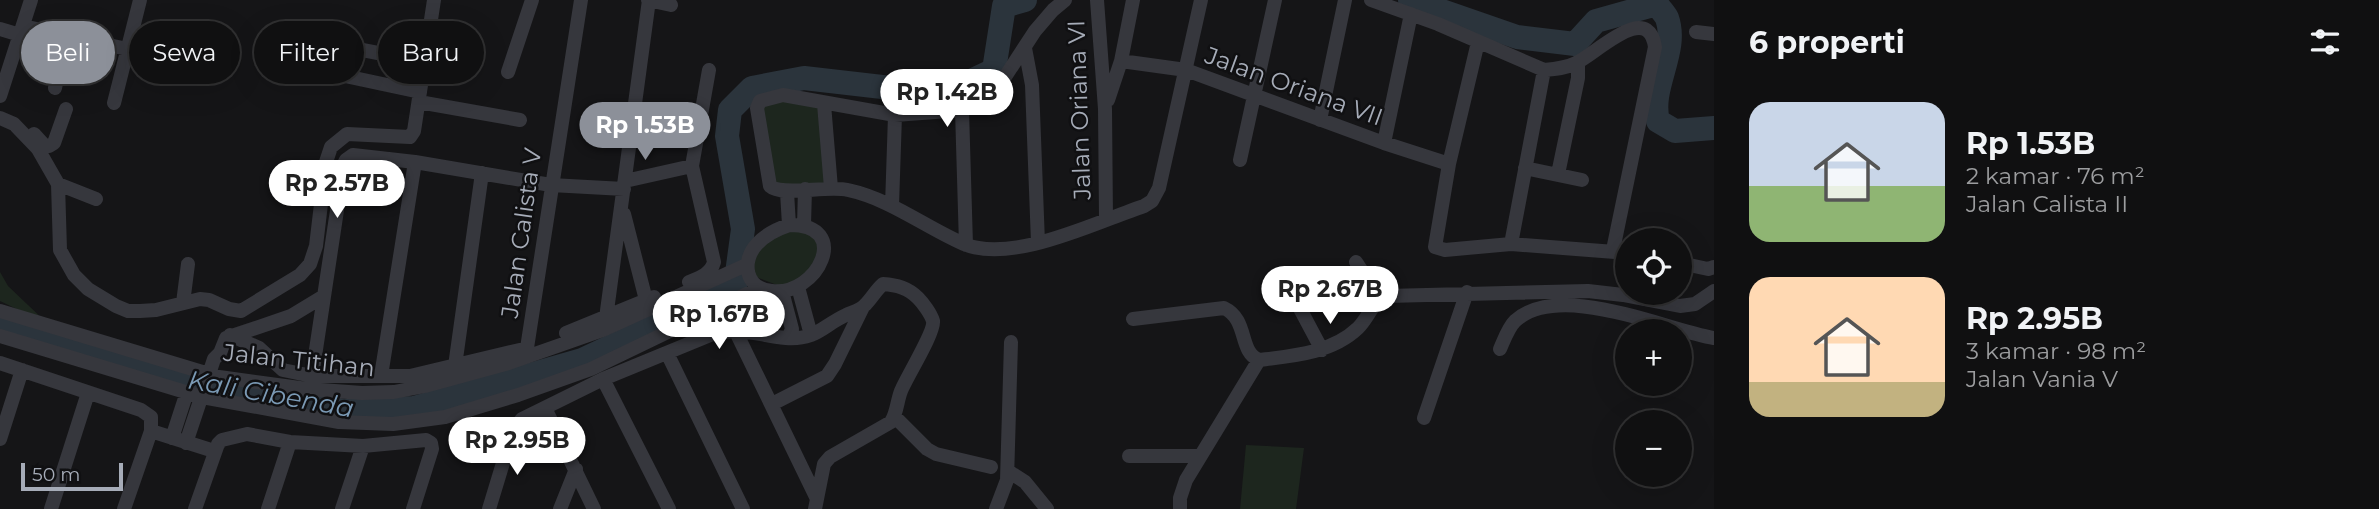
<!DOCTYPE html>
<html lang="id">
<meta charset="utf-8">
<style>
:root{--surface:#101011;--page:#19191a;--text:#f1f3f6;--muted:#9c9d9f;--line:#303031;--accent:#8c9099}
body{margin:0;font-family:Montserrat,sans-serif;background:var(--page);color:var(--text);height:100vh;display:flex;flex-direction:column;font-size:26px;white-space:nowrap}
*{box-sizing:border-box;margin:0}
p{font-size:23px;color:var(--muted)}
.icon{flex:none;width:38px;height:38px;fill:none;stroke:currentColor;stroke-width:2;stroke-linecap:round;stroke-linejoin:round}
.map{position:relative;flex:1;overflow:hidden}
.side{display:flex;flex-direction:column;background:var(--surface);width:665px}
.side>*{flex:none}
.top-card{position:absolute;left:21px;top:21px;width:665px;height:63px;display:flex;gap:14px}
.fabs{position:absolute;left:1615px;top:228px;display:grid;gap:14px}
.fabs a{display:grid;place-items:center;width:77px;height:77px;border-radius:50%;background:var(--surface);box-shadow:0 7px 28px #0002,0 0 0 2px var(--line);font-size:35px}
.scale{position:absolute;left:21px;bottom:18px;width:102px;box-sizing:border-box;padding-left:7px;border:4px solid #a6acb8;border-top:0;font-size:19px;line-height:24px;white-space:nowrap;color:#a6acb8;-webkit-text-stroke:5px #101012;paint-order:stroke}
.price{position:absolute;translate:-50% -60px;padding:0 16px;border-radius:24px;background:#fff;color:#222;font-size:23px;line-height:46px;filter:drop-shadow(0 2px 4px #0008)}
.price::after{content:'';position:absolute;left:50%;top:42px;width:21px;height:16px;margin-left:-10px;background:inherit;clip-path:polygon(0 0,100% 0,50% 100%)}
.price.current{background:var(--accent);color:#fff}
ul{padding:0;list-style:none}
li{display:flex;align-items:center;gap:21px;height:175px;padding:0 35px}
li span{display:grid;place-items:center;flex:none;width:196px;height:140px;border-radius:21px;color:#555}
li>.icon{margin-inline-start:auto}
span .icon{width:84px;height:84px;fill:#fffc;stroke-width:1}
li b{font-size:30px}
h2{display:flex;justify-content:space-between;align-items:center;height:84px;padding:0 35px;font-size:30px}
.pill{padding:0 24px;border-radius:32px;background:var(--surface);box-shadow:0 7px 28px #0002,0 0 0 2px var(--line);font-size:24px;line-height:63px}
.pill.current{background:var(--accent);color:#fff}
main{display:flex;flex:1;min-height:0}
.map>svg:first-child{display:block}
</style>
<main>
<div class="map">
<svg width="1714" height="509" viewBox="0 0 1714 509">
<rect width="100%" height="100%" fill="#151517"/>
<path fill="#1d261e" d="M784 97 822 105 828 185 777 188 759 105Z
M789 225 821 237 822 260 790 290 748 274 751 252Z
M0 272 8 286 48 324 0 301Z
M1246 445 1304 448 1296 509H1240Z"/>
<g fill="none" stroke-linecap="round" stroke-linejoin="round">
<path stroke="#2b343c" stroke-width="24" d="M1410 0 1517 37 1575 44 1596 21 1657 4C1660 9 1665 14 1667 18 1679 52 1649 87 1658 121L1675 131 1714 128
M0 329 193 382 344 411 414 408 582 360 735 288 743 229 727 136 730 110 752 88 804 78 943 94 994 70 1004 6 1025 0"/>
<path stroke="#36373d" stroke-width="14" d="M648 0 671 5
M1065 0 1053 10 1035 31 1003 80 980 99 962 110 895 115 783 95 760 101 757 108 770 186C782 197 827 185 848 190 890 199 925 227 964 244 1013 264 1096 222 1144 206L1152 201 1159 188 1201 0
M1097 0 1105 109 1106 219
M1371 0 1438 24 1544 70C1556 69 1566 68 1576 63 1596 54 1648 0 1655 47L1613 250
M23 26 127 49
M0 29 20 35
M1696 32 1714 34
M269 36 266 56 270 60 420 92
M1478 42 1449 164 1435 247 1445 250 1511 244 1628 253
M331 44 425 62
M1025 48 1032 85 1038 243
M1121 61 1186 70 1384 143 1449 164
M508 72 532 0
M55 88 66 37
M0 96 31 0
M1108 100 1121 61 1133 0
M419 102 520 120
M114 103 140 0
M824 104 831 188
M962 110 966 245
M0 118 14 124 38 149 58 184 60 250 74 275 88 289 116 306 128 311H140L156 310 200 299 209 300 229 309 241 311 300 275 310 264 316 246 326 162 331 147 347 134 410 137 414 131 434 0
M1320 120 1345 0
M34 134 44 145 49 146 54 143 66 109
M1384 143 1411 14
M1240 160 1275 0
M1525 168 1582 180
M1558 174 1578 78V62
M625 181 692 166
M279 183 322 190
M58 184 96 199
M787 192 789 225
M892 206 895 115
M624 214 646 300
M789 225C853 224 818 296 772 291 745 289 741 261 757 244 766 234 777 229 789 225Z
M804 225 805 189
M1511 244 1544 70
M1356 262 1380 299
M1680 263 1708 269 1714 267
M689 282C699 278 711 274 714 262L692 166 709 70
M798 287 811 335
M782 291 792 329 788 338
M183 303 188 264
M1297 303 1322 350
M0 311 219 377 307 389 362 393 394 392 425 386 509 363 603 330 746 265
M606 318 649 0
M1133 319 1224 308C1249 320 1238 351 1259 360 1293 356 1332 353 1358 328 1369 317 1372 302 1387 296L1588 291 1623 295 1680 306 1695 304 1714 291
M735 330 817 499
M566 333 654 297
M230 335 259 348 283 370 312 376H410L524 349
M0 336 202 397 339 422 393 424 445 417 518 395 591 369 759 288
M527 348 581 0
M1500 349C1504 340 1508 328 1515 321 1559 281 1663 329 1714 338
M667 353 743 509
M0 363 141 410 151 417V431L124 509
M455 366 482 173
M312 376 344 164 346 160 353 155 415 162 551 185 624 189
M381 376 415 162
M603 379 669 509
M772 404 827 376 835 364 863 307
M545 408 594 509
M895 417 927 449 936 454 991 467
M1424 418 1467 292
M151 431 214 451
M172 438 187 392
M0 439 22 370
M186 443 214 359 220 353 226 338 291 316 324 296
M1129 456H1199
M1008 471 1025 482 1047 509
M51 509 88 393
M195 509 218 444 222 440 247 434 290 442 363 446 426 440 431 443 432 449 413 509
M268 509 290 442
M342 509 363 446
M489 509 513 430 522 419 603 379 715 333C746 328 757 335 786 338 817 340 822 326 846 315 852 312 861 310 865 305 872 298 876 290 883 284 897 285 908 288 918 298 923 303 931 314 933 321 935 332 906 378 901 391 897 401 897 413 891 422L830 457 824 464 815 509
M560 509 576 469
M996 509 1007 480 1011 342
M1180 509V498L1186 480 1259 360"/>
</g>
<g text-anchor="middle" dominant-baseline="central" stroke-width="5" stroke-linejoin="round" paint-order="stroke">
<g font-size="24" fill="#a6acb8" stroke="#101012">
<text transform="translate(1294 86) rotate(20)">Jalan Oriana VII</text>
<text transform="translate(1079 110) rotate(-92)">Jalan Oriana VI</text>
<text transform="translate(521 233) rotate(-82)">Jalan Calista V</text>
<text transform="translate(299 360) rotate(6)">Jalan Titihan</text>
</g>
<g font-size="26" font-style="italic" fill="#7b9ab5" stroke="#101012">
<text transform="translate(271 394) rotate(10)">Kali Cibenda</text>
</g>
</g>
</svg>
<div class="fabs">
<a><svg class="icon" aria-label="locate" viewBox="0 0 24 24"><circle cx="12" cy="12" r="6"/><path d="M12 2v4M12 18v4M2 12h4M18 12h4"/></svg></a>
<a>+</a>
<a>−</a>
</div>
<div class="scale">50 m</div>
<b class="price" style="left:947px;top:129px">Rp 1.42B</b>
<b class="price current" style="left:645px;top:162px">Rp 1.53B</b>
<b class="price" style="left:337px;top:220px">Rp 2.57B</b>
<b class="price" style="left:1330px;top:326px">Rp 2.67B</b>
<b class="price" style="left:719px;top:351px">Rp 1.67B</b>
<b class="price" style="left:517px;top:477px">Rp 2.95B</b>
<div class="top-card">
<a class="pill current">Beli</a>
<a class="pill">Sewa</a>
<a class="pill">Filter</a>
<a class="pill">Baru</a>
</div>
</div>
<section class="side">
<h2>6 properti<svg class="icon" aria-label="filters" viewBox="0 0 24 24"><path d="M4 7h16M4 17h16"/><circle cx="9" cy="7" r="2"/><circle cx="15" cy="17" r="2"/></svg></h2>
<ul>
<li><span style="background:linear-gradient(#c9d6e8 60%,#8fb573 0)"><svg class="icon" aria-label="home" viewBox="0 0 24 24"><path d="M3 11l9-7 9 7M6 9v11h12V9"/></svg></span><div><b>Rp 1.53B</b><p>2 kamar · 76 m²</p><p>Jalan Calista II</p></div></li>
<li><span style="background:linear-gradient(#ffd9b3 75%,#c2b280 0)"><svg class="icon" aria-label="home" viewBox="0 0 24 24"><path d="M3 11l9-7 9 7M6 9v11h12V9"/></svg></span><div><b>Rp 2.95B</b><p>3 kamar · 98 m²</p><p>Jalan Vania V</p></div></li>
</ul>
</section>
</main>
